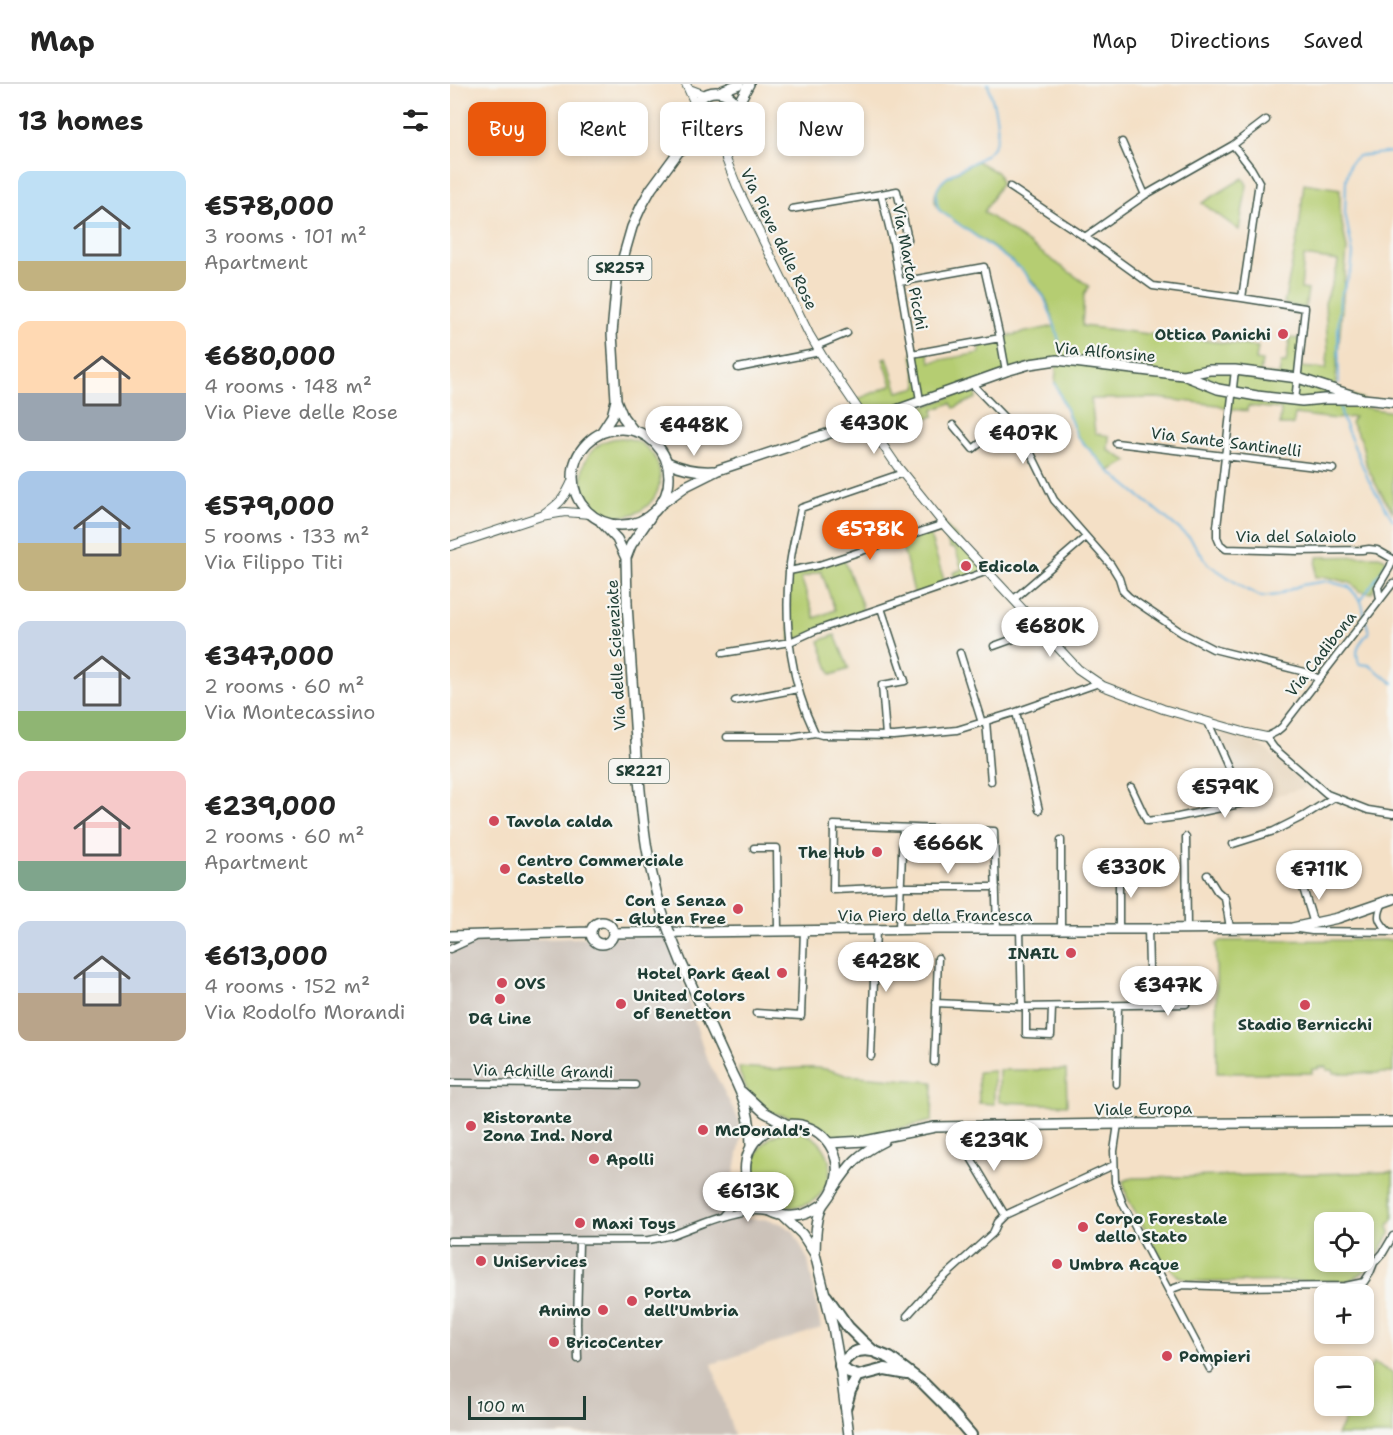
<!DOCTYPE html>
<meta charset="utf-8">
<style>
:root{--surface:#fff;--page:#f6f6f6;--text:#222;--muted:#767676;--line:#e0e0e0;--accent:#ea580c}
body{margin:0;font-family:"Shantell Sans",sans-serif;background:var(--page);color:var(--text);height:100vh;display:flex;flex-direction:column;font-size:22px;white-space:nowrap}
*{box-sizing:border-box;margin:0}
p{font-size:20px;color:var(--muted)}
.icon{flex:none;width:33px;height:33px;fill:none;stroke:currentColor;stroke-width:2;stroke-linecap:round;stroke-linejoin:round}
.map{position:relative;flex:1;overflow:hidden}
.sheet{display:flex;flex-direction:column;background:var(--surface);width:450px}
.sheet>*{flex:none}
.hud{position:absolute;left:18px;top:18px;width:570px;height:54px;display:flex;gap:12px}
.buttons{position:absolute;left:864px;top:1128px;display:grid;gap:12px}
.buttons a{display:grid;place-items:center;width:60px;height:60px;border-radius:12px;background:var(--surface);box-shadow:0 3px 9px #0003;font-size:30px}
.scale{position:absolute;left:18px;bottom:15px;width:118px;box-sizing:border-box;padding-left:6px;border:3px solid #1f3d34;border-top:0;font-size:16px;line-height:21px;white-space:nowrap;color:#1f3d34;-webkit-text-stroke:4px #f6f6f2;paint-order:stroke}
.price{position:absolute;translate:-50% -51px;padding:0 14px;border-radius:21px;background:#fff;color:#222;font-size:20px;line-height:39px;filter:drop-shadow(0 2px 3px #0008)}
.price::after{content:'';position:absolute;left:50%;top:36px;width:18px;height:14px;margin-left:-9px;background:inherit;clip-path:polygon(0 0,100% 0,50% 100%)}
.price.active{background:var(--accent);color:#fff}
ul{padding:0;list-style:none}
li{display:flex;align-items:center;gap:18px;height:150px;padding:0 18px}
li span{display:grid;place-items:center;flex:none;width:168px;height:120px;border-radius:12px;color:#555}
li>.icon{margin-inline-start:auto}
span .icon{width:72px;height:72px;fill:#fffc;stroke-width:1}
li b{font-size:26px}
h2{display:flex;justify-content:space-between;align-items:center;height:72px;padding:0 18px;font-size:26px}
.tag{padding:0 21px;border-radius:12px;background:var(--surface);box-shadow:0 3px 9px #0003;font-size:21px;line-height:54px}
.tag.active{background:var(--accent);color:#fff}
header{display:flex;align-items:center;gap:36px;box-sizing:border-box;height:84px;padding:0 30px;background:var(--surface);border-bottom:2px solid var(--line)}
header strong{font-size:28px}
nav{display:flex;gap:33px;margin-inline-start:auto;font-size:21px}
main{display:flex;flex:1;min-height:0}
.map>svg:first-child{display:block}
</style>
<header>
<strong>Map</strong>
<nav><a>Map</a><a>Directions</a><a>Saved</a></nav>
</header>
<main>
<section class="sheet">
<h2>13 homes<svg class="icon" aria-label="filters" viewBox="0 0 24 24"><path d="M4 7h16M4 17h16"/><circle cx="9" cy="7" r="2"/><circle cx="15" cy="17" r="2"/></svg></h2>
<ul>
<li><span style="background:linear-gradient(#bfe0f5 75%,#c2b280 0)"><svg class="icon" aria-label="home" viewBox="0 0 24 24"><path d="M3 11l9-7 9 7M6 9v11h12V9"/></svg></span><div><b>€578,000</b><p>3 rooms · 101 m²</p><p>Apartment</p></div></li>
<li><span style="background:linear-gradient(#ffd9b3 60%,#9aa5b1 0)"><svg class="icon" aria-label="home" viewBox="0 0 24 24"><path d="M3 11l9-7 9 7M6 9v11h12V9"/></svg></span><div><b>€680,000</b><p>4 rooms · 148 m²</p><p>Via Pieve delle Rose</p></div></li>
<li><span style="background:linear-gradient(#a9c7e8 60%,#c2b280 0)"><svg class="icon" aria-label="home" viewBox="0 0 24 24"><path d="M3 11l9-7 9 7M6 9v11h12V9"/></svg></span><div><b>€579,000</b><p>5 rooms · 133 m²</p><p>Via Filippo Titi</p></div></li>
<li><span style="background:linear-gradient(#c9d6e8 75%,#8fb573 0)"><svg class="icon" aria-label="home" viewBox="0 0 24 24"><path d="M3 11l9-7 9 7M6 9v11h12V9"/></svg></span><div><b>€347,000</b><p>2 rooms · 60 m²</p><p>Via Montecassino</p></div></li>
<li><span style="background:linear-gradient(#f6c9c9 75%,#7fa58c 0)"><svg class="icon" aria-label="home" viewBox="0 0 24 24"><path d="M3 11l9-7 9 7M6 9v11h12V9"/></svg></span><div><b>€239,000</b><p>2 rooms · 60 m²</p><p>Apartment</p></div></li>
<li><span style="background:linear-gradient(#c9d6e8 60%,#b9a48a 0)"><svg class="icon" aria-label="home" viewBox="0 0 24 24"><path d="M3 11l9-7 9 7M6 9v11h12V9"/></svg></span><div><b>€613,000</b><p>4 rooms · 152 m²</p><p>Via Rodolfo Morandi</p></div></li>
</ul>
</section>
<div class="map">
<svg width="943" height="1351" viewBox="0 0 943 1351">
<rect width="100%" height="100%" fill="#f6f6f2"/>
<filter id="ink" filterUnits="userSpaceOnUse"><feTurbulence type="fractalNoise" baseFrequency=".0167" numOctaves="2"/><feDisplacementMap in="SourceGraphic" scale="12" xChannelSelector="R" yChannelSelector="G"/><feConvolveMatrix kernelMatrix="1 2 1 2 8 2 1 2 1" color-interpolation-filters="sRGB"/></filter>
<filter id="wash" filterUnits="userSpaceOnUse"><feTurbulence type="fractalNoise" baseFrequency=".008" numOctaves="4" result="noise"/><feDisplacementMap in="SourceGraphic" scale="24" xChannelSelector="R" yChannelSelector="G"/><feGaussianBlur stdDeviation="1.35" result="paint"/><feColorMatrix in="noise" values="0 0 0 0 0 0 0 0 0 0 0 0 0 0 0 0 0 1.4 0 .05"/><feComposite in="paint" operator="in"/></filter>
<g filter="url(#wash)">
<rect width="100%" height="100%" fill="#f4e0c6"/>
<path fill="#e5d1b6" d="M778 649 798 656 812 662 857 703 798 719 770 656 772 650Z"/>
<path fill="#ccc2b9" d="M216 851 227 880 256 973 289 1036 291 1054 285 1087 278 1108 292 1135H314L330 1139 343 1147 358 1176 371 1244 262 1280 284 1351 112 1350 102 1351H0V858Z"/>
<path fill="#b5cd72" stroke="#6a8553" stroke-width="1.5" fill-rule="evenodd" d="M527 77 548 89 551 99 534 128 639 202 634 210 632 242 808 263 806 276 812 277 810 289 829 291 831 279H836L840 254 852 255 849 283 876 285 878 268 875 219 887 184 888 177 854 172 851 205 858 206 855 224 834 220 849 145 854 99 890 105V129L897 165 885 306 913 315 910 323 943 328V428L929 406 917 383 911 355 901 339 904 333 885 335 845 330 843 341H830L831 325 798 322 797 327 780 325 768 321 707 314 641 315 645 349 659 352 658 366 678 377 659 387 627 352 605 299 607 277 580 280 416 337 403 317 442 301 433 275 437 273 448 308 468 303 462 270 478 267 480 278 530 269 529 258 605 242C602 232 599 220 594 212 569 174 524 153 489 126 488 125 485 118 485 117 483 95 513 85 527 77Z
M793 94 797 101 789 146 752 119Z
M524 304 526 314 504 324 501 319 483 326 484 332 463 341 456 329 513 309 514 307Z
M132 393a39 39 0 1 1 78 0a39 39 0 1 1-78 0Z
M494 440 538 487 507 498 503 489 512 485 505 464H500L493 447 480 452 496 502 465 513 456 476 449 455Z
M929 472 934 474 938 478C935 489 926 497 922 509L909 507 901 499 877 493H865L867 473Z
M393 473 412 521 413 530 340 558 339 487ZM371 487 385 526 365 534 351 494Z
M385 551 399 585 381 591 369 557Z
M943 856V989H884L883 986H877V983H868V985H862V989H767L766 860 770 857Z
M289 983C303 984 318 986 333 985 358 984 371 981 395 991L483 998 482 1037 422 1051 390 1054 384 1052 363 1037 322 1029 298 1008 290 990Z
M549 986H616L617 1021 549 1018Z
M544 987V1020L529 1019 528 988Z
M304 1085a38 38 0 1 1 76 0a38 38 0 1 1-76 0Z
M943 1088V1135L938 1143 940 1149C929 1169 920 1190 897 1197L754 1198 738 1196 728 1192 711 1174 677 1113 673 1097 682 1094ZM874 1138H914V1178H874Z
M923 1279 943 1289V1351H887L902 1322H914V1297Z"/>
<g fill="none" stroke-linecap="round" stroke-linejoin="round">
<path stroke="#65b2df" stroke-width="2" d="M538 0C542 16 552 44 545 59 535 85 472 85 489 126L551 170 572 186 594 213 605 242 609 257
M605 299 627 352 659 387 740 454 758 480 797 506 812 513 827 511 851 501 877 497 899 503 911 517 915 532
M889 299 888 247 890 213 901 187 903 170 895 129 896 96 900 79 908 72 943 68
M890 322 892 334 919 397 943 436
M942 471 943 470
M911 516 938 477
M916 537 919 548C909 560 904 564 909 580L919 581 943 599"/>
</g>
</g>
<g filter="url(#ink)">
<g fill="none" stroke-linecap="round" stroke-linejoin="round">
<defs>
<path id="minor" d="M672 58 695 111
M783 61 816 36
M560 103 635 153 703 202 792 214 855 224 845 317
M431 110 447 107 458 155 443 159
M342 125 431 110 443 159 470 316
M635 153 695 111 783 61 801 84 809 98 792 214
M450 198 534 183 550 254 556 287
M366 262 397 249
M462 270 550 254
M288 284 370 268
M785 286 767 443V453L770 460 776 465 847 467 912 466 919 465 927 466 943 475 940 483 928 503 930 515
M521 299 573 353 604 416 661 481 669 494 673 507 679 513 732 549 763 565 855 588 869 595
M503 341 523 365 558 337
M666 359 883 385
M339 487 369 481 494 440
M943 499 832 643 826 648 816 653 824 664 877 710 918 726 943 730
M564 515 636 453
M431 524 455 597 432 601 436 652
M544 562 591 545
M273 569 340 558 364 547 538 487
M510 569 532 639
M285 617 348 605
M566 628 589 726
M536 637 541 697
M365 649C341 600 334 542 339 488 341 466 347 445 351 424L453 389
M277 653H341L365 649 372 651 444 652 507 646 566 628 649 599
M681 703 697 737 728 733 794 719 758 638
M736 753 737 845
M783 760 824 747 854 732 884 713
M304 764H327L328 846
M669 784V845
M862 787 849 791 864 840
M757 791 767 807 775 814 780 844
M546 803H451L383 806 384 741 544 747 547 846
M933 819C926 833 928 837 939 848
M449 845 453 744
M611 845V756
M698 845 700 921
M848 845 862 847 943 848
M570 846 572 923 736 920
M0 865 24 854
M486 919 572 923
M576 923V950L601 951 602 923
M306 929 351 932 354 846
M421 972 426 846
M484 978 488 874
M0 999 185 1001
M666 1000 668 922
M668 1040 664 1067 665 1098 673 1120 760 1285
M512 1059 555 1131
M273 1131 285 1117 297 1097
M0 1157 198 1156C206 1155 214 1153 222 1151 253 1140 284 1123 319 1128
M719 1206 733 1201 787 1203 895 1202 914 1198 920 1189 924 1179 933 1169 943 1152
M457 1232 482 1204 543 1149 548 1138 555 1131 664 1081
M128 1275 127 1240 129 1157"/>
<path id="tertiary" d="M236 0 246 22
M239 5 255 11
M274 50 276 75 288 105 359 250 374 275 447 382 497 444 628 585 653 602 713 625 797 649 816 653
M92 432C110 419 114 416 123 395
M0 462 91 432 115 428 140 430"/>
<path id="secondary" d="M733 291 768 305 807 312 852 317 874 315H913L943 318
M217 378C233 385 246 388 263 387
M211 420 236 402 268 386 416 337 556 287 580 280 607 276 733 291 759 286H785L848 294 913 315
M141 849a11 11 0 1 1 22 0a11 11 0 1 1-22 0Z
M163 849 489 845H698L842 844 888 834 943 815
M0 852 140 848
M379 1059 415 1057 485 1043 668 1040 943 1038
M384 1104C400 1080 408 1070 434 1057"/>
<path id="primary" d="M269 8 289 0
M244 30a22 22 0 1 1 44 0a22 22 0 1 1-44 0Z
M287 22 299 0
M231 66 257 50
M123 393a48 48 0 1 1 96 0a48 48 0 1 1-96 0Z
M183 346 173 333 166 316 162 249 167 195 182 143 191 123 201 105 229 67 246 37
M151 349 162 332 166 316
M151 438 167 455 176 474 177 520
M176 474 181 461 201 432
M220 850 232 880 282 990C295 1015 301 1035 301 1063
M292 1008 314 1028 336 1040
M333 1132 352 1150 365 1170 383 1243 390 1282 399 1351
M365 1170C365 1154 366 1139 371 1124 374 1117 380 1113 383 1105 395 1078 380 1048 351 1041 341 1039 330 1041 320 1045 265 1075 312 1163 372 1121"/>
<path id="trunk" d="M376 1212 398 1243 412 1257 423 1267 440 1274 473 1299 495 1321 521 1351
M408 1292 399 1289 390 1282C399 1270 407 1264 422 1267
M396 1322 400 1307 408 1292 435 1285 457 1289"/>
</defs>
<use href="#minor" stroke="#3f554a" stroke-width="9"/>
<use href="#tertiary" stroke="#3f554a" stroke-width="10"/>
<use href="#secondary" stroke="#3f554a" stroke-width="12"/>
<use href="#primary" stroke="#3f554a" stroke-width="12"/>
<use href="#trunk" stroke="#3f554a" stroke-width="14"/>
<use href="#minor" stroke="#fff" stroke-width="6"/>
<use href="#tertiary" stroke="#fff" stroke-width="8"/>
<use href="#secondary" stroke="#fff" stroke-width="9"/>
<use href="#primary" stroke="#fff" stroke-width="9"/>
<use href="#trunk" stroke="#fff" stroke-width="10"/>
<defs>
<path id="primary-bridge" d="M177 520C180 570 184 620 187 671 192 734 196 789 220 850"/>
</defs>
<use href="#primary-bridge" stroke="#3f554a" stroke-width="12" stroke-linecap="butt"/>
<use href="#primary-bridge" stroke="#fff" stroke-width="9"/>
</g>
</g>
<g fill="#d1495b" stroke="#f6f6f2" stroke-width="2">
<circle cx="833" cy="250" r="6"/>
<circle cx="516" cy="482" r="6"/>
<circle cx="44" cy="737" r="6"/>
<circle cx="427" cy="768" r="6"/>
<circle cx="55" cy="785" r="6"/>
<circle cx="288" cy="825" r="6"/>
<circle cx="621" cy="869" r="6"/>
<circle cx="332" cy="889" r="6"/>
<circle cx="52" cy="899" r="6"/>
<circle cx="50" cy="915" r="6"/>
<circle cx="171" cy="920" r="6"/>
<circle cx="855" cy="921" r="6"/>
<circle cx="21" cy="1042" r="6"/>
<circle cx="253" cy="1046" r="6"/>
<circle cx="144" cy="1075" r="6"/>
<circle cx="130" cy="1139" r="6"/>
<circle cx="633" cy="1143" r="6"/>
<circle cx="31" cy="1177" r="6"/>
<circle cx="607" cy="1180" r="6"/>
<circle cx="182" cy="1217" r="6"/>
<circle cx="153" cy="1226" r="6"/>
<circle cx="104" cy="1258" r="6"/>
<circle cx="717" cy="1272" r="6"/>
</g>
<g text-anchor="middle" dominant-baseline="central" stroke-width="4.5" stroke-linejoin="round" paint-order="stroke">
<g fill="#f6f6f2" stroke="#60746d" stroke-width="1.5">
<rect x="138.5" y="172" width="63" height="24" rx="4.5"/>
<rect x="159" y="675" width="60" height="24" rx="4.5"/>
</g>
<g font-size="15" font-weight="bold" fill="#1f3d34">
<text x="170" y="184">SR257</text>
<text x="189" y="687">SR221</text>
</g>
<g font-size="16" fill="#1f3d34" stroke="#f6f6f2">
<text transform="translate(329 155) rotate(64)">Via Pieve delle Rose</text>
<text transform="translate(460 183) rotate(79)">Via Marta Picchi</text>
<text transform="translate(655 268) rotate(5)">Via Alfonsine</text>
<text transform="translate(776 358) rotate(7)">Via Sante Santinelli</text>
<text x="846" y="452">Via del Salaiolo</text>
<text transform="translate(871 570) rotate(-52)">Via Cadibona</text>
<text transform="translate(166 571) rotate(-93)">Via delle Scienziate</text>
<text x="485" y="831">Via Piero della Francesca</text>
<text transform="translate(93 987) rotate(1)">Via Achille Grandi</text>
<text transform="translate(693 1025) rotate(-1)">Viale Europa</text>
</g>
<g font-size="16" font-weight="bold" fill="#1f3d34" stroke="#f6f6f2" text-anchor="start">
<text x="821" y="250" text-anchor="end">Ottica Panichi</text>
<text x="528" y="482">Edicola</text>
<text x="56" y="737">Tavola calda</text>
<text x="415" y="768" text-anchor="end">The Hub</text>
<text x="67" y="776">Centro Commerciale<tspan x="67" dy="18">Castello</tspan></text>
<text x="276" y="816" text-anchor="end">Con e Senza<tspan x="276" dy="18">- Gluten Free</tspan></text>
<text x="609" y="869" text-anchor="end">INAIL</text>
<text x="320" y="889" text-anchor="end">Hotel Park Geal</text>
<text x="64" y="899">OVS</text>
<text x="183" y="911">United Colors<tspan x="183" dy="18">of Benetton</tspan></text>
<text x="50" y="934" text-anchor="middle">DG Line</text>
<text x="855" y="940" text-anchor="middle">Stadio Bernicchi</text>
<text x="33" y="1033">Ristorante<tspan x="33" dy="18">Zona Ind. Nord</tspan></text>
<text x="265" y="1046">McDonald's</text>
<text x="156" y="1075">Apolli</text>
<text x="645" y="1134">Corpo Forestale<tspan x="645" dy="18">dello Stato</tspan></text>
<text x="142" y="1139">Maxi Toys</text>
<text x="43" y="1177">UniServices</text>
<text x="619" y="1180">Umbra Acque</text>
<text x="194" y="1208">Porta<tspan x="194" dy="18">dell'Umbria</tspan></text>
<text x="141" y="1226" text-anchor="end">Animo</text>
<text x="116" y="1258">BricoCenter</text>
<text x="729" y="1272">Pompieri</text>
</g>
</g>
</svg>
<div class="buttons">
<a><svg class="icon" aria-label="locate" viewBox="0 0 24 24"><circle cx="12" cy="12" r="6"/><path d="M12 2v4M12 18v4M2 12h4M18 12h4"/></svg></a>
<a>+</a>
<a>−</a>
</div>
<div class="scale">100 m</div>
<b class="price" style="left:424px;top:371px">€430K</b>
<b class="price" style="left:244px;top:373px">€448K</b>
<b class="price" style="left:573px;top:381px">€407K</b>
<b class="price active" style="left:420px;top:477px">€578K</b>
<b class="price" style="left:600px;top:574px">€680K</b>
<b class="price" style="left:775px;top:735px">€579K</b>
<b class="price" style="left:498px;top:791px">€666K</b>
<b class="price" style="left:681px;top:815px">€330K</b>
<b class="price" style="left:869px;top:817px">€711K</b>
<b class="price" style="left:436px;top:909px">€428K</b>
<b class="price" style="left:718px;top:933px">€347K</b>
<b class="price" style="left:544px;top:1088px">€239K</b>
<b class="price" style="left:298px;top:1139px">€613K</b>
<div class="hud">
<a class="tag active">Buy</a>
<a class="tag">Rent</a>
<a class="tag">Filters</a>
<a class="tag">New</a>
</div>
</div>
</main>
